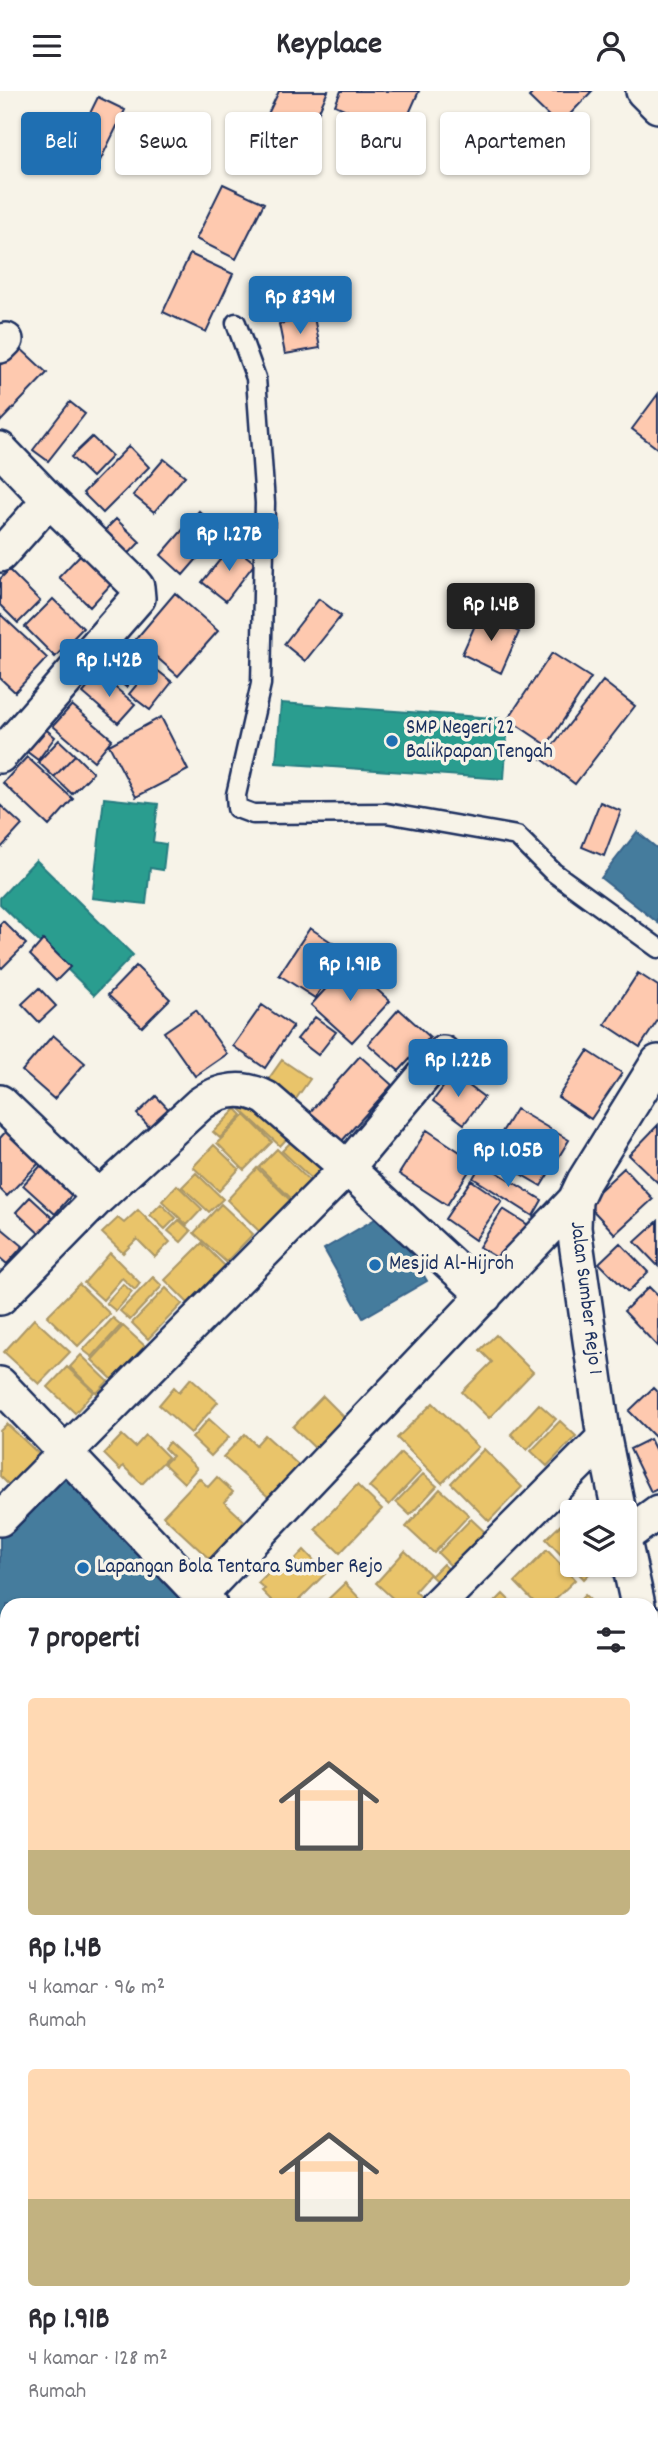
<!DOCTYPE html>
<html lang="id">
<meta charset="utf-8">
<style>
:root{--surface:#fff;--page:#f7f7f7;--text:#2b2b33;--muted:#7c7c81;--accent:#1f6fb2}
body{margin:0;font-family:Dekko,sans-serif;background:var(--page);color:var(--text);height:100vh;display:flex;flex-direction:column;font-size:26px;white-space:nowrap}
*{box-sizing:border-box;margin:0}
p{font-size:23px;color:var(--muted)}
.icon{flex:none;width:38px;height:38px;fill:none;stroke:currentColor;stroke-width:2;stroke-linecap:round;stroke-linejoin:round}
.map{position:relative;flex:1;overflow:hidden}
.sheet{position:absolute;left:0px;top:1507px;width:658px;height:842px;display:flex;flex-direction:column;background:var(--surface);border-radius:21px 21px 0 0;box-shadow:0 2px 5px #0004}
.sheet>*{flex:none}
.guide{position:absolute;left:21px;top:21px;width:616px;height:63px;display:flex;gap:14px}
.controls{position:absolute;left:560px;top:1409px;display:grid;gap:14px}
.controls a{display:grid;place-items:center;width:77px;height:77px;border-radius:7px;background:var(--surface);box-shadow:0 2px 5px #0004;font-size:35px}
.price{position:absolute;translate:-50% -60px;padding:0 16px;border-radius:7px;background:var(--accent);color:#fff;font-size:23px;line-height:46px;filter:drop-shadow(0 2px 4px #0008)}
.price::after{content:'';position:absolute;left:50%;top:42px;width:21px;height:16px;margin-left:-10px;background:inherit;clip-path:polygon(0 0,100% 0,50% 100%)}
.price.on{background:#222;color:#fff}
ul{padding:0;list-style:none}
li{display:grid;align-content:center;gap:14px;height:371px;padding:0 28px}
li span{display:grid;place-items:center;height:217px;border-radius:7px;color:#555}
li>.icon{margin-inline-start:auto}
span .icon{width:126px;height:126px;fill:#fffc;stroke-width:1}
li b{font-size:30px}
h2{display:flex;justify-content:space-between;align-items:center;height:84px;padding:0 28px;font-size:30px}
.chip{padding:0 24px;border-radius:7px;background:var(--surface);box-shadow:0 2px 5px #0004;font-size:24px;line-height:63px}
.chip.on{background:var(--accent);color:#fff}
header{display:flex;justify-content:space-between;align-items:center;height:91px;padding:0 28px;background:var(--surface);font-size:32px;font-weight:700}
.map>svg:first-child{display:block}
</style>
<header><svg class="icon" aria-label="menu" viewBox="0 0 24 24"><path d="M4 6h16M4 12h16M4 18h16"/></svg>Keyplace<svg class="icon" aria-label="person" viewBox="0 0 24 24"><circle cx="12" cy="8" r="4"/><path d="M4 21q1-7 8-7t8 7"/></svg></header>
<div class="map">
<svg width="658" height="2348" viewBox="0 0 658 2348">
<rect width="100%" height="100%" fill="#f7f3e8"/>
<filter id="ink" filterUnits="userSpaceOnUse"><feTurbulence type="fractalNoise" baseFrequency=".0143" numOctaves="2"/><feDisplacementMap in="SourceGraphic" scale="14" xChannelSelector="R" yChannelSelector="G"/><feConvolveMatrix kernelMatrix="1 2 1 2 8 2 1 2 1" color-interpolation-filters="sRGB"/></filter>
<g filter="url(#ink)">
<path fill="#e9c46a" stroke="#ab9766" stroke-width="2" d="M282 969 310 988 288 1019 260 1000Z
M253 1005 293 1041 280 1055 241 1019Z
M236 1018 242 1024 220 1047 213 1041Z
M245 1024 272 1051 244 1079 217 1052Z
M295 1047 328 1078 315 1091 282 1060Z
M214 1054 239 1078 219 1100 193 1076Z
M277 1058 319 1099 301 1117 259 1076Z
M257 1077 291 1110 261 1142 227 1109Z
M196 1082 223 1108 209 1121 182 1096Z
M177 1094 202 1118 187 1134 162 1110Z
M161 1113 176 1127 165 1138 150 1124Z
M221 1113 253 1143 226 1171 194 1142Z
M138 1119 170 1151 155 1166 137 1148 123 1162 102 1142 118 1127 124 1132Z
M179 1129 191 1140 181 1151 168 1140Z
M202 1152 225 1175 188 1212 165 1189Z
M110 1162 140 1192 135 1199 122 1187 103 1209 84 1192Z
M153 1186 162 1195 130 1229 120 1220Z
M79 1193 110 1223 78 1255 47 1225Z
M123 1193 132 1201 116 1220 106 1212Z
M166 1197 182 1213 148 1248 132 1232Z
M113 1227 121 1234 92 1266 83 1259Z
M34 1228 70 1261 39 1293 4 1261Z
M123 1235 145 1255 113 1289 92 1269Z
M496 1244 533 1281 489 1327 462 1301 492 1271 480 1259Z
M81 1264 108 1290 97 1302 70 1276Z
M67 1276 94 1301 75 1322 48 1296Z
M191 1287 218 1311 191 1342 159 1314 174 1296 179 1301Z
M323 1305 349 1331 320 1362 293 1336Z
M433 1312 478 1356 442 1392 397 1347Z
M539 1313 556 1328 527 1359 511 1343Z
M209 1328 229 1346 211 1365 192 1347Z
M560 1330 576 1345 547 1375 531 1360Z
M7 1333 43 1367 13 1398 0 1385V1340Z
M245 1343 256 1354 265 1344 303 1378 273 1410 223 1366Z
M122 1344 135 1356 146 1344 168 1366 142 1393 123 1375 120 1379 104 1363Z
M169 1351 197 1377 184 1392 164 1373 172 1365 164 1357Z
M484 1358 522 1396 489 1430 451 1392Z
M401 1362 421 1380 389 1414 369 1396Z
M423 1383 437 1395 410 1424 396 1411Z
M217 1386 233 1401 224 1411 250 1435 215 1473 163 1425 199 1387 208 1396Z
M357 1394 382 1418 340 1462 315 1438Z
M440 1398 469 1424 434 1462 406 1436Z
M572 1423V1474H598L584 1488 546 1448Z
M471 1428 487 1443 454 1478 438 1462Z
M304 1459 326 1482 294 1514H276L262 1500 265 1498 258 1492 272 1478 279 1485Z
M547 1459 575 1489 549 1514H537L515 1491Z
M405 1460 430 1483 415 1500 429 1514H400L376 1492Z
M443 1473 457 1486 445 1498 431 1485Z
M345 1492 364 1512 361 1514H322Z
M503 1503 514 1514H492Z
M585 1504 595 1514H575Z"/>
<path fill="#2a9d8f" stroke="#267c80" stroke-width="2" d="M281 612 508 628 504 688 276 672Z
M104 707 158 713 153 751 166 753 163 779 150 777 146 813 92 807Z
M36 769 133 864 94 904 0 813V807Z"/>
<path fill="#457b9d" stroke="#38648a" stroke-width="2" d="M637 741 658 758V832L601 787Z
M387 1121 427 1190 363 1227 324 1158Z
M67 1373 202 1514H7V1558L0 1551V1440Z"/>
<path fill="#fec9af" stroke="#1b2f5e" stroke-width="2" d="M279 0H328L308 44 267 25Z
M341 0H419L400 43 335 14Z
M535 0H592L559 35 529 6Z
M98 6 125 19 95 80 68 67Z
M223 93 264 112 236 168 196 148Z
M190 163 233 183 206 241 163 221Z
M314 226 320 257 285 263 279 233Z
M18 255 47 282 0 331V274Z
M658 303V358L632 338Z
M70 311 85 323 48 370 33 359Z
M92 346 112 365 92 386 71 366Z
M129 355 149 376 103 422 83 402Z
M164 368 185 385 154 421 133 404Z
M199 420 221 440 183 484 161 464Z
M116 428 140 451 122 470 98 446Z
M232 454 255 472 226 510 202 491Z
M82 462 113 491 90 516 59 486Z
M9 479 40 510 18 532 0 514V488Z
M175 502 218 540 178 585 136 548Z
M53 508 83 537 55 566 25 536Z
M319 508 341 525 305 570 284 553Z
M0 523 47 567 15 601 0 587Z
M480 523 519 541 501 582 462 563Z
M122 556 144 576 126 596 103 577Z
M552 562 591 587 547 654 508 628Z
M152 575 172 591 150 619 129 603Z
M99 583 135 613 118 632 83 602Z
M603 590 635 615 575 693 542 668Z
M72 614 112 648 94 670 53 635Z
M161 626 188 679 136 706 109 654Z
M43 636 55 646 38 669 26 660Z
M59 649 75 664 54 686 38 671Z
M75 664 93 682 72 703 54 686Z
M27 666 73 708 49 735 3 692Z
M600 711 621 720 604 765 582 756Z
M0 714 22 734 0 758Z
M3 830 26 853 2 877 0 875V833Z
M310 837 345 860 315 907 279 884Z
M43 849 70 876 56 890 30 864Z
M348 873 390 910 352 951 311 914Z
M136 875 170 908 142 936 108 904Z
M638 882 658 895V929L640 956 605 933Z
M39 897 56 915 39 931 22 913Z
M262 914 293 935 265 977 233 955Z
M399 918 430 946 399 980 368 953Z
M196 919 227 963 195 985 164 941Z
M315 926 336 941 318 964 297 948Z
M53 944 85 972 54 1008 22 980Z
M588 960 622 982 591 1028 558 1006Z
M360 965 392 994 341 1051 309 1022Z
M453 983 484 1006 464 1033 433 1010Z
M156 1005 174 1024 155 1042 137 1023Z
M516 1018 569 1049 541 1095 488 1064Z
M658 1034V1092L629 1064Z
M9 1037 42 1069 7 1105 0 1098V1047Z
M427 1039 475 1071 447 1114 399 1083Z
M45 1070 76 1099 55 1123 23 1094Z
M482 1072 542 1109 533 1125 473 1087Z
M624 1077 653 1108 615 1143 586 1112Z
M471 1089 502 1110 475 1149 445 1128Z
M30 1106 58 1132 44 1147 16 1121Z
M503 1118 530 1135 506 1172 479 1156Z
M658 1130V1175L635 1151Z
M0 1136 23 1155 7 1173 0 1167Z
M620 1152 648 1181 628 1201 599 1172Z
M649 1196 658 1205V1256L624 1220Z
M653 1297 658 1302V1349L629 1320Z
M650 1348 658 1364V1398L651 1401 630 1358Z
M651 1592 658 1600V1630L651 1636Z
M651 1660 658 1667V1704L651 1698Z
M7 1663V1725L0 1718V1670Z
M7 1735V1809L0 1803V1743Z
M658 1764V1810L651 1801V1770Z
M651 1813 658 1821V1868L651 1874Z
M0 1868 7 1875V1885L0 1892Z
M658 1875V1902L651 1894V1881Z
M7 1893V1935L0 1928V1900Z
M0 1946 7 1953V1968L0 1976Z
M7 1979V2044L0 2037V1986Z
M0 2210H7V2263L0 2256Z
M658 2257V2293L651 2298V2261Z
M0 2259 7 2265V2274L0 2281Z
M7 2279V2320L0 2313V2286Z
M658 2317V2348H649L642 2342H651V2325Z
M29 2342H58L52 2348H36Z
M63 2342H86L93 2348H56Z
M91 2342H117L111 2348H98Z
M120 2342H147L153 2348H114Z
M176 2342H216L220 2345 216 2348H173L171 2347Z
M235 2342H279L283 2348H230Z
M395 2342H440L435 2348H404Z"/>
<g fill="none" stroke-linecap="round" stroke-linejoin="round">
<defs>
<path id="service" d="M236 232 256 287 265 412 261 593 236 704 237 717 253 723 386 722 517 745 553 781 658 857"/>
<path id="minor" d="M643 0 658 15
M0 255 6 249
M0 358 49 409 0 464
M0 665 138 507 137 496 132 490 49 409
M0 1011 99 1106
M0 1207 99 1106 200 1013C220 998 244 995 266 1007L347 1077 485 1205
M0 1293 210 1514
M619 1421 604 1347 574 1137 575 1109 584 1090 658 971
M0 1428 347 1077 443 962
M625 1445 658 1421
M625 1454 638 1514
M200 1504 575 1109
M437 1514 604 1347
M651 1532 658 1542
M0 1602 7 1609
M651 1746 658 1739
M0 1829 7 1835
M0 2065 7 2071
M0 2196 7 2203
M0 2329 7 2336
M154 2342 161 2348
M292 2342 299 2348
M619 2342 623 2348"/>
</defs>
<use href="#service" stroke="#1b2f5e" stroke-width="23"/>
<use href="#minor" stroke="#1b2f5e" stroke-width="38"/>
<use href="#service" stroke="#f7f3e8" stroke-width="18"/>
<use href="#minor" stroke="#f7f3e8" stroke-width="33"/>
</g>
</g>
<g fill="#1f6fb2" stroke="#f7f3e8" stroke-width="2.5">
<circle cx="392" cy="650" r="7"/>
<circle cx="375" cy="1174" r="7"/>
<circle cx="83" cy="1477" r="7"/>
</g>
<g text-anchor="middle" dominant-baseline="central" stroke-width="7" stroke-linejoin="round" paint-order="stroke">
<g font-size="21" fill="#1b2f5e" stroke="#f7f3e8" text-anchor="start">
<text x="406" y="638">SMP Negeri 22<tspan x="406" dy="24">Balikpapan Tengah</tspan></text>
<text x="389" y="1174">Mesjid Al-Hijroh</text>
<text x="97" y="1477">Lapangan Bola Tentara Sumber Rejo</text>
</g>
<g font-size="21" fill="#1b2f5e" stroke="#f7f3e8">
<text transform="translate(585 1207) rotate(83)">Jalan Sumber Rejo 1</text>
</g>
</g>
</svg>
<div class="controls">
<a><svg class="icon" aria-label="layers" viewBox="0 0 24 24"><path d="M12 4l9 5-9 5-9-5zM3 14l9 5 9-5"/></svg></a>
</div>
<b class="price" style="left:300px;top:245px">Rp 839M</b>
<b class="price" style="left:229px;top:482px">Rp 1.27B</b>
<b class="price on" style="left:491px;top:552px">Rp 1.4B</b>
<b class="price" style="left:109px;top:608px">Rp 1.42B</b>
<b class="price" style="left:350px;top:912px">Rp 1.91B</b>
<b class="price" style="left:458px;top:1008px">Rp 1.22B</b>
<b class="price" style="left:508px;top:1098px">Rp 1.05B</b>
<div class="guide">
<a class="chip on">Beli</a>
<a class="chip">Sewa</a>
<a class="chip">Filter</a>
<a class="chip">Baru</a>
<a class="chip">Apartemen</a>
</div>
<section class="sheet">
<h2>7 properti<svg class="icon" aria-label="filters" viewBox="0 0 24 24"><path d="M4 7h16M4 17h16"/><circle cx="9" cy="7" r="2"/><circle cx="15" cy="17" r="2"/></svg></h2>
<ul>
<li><span style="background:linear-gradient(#ffd9b3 70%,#c2b280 0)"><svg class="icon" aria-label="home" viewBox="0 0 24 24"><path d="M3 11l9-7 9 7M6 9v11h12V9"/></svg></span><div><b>Rp 1.4B</b><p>4 kamar · 96 m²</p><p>Rumah</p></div></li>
<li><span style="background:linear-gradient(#ffd9b3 60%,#c2b280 0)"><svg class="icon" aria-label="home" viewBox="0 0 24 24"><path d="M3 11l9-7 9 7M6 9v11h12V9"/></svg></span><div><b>Rp 1.91B</b><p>4 kamar · 128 m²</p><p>Rumah</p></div></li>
</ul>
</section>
</div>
